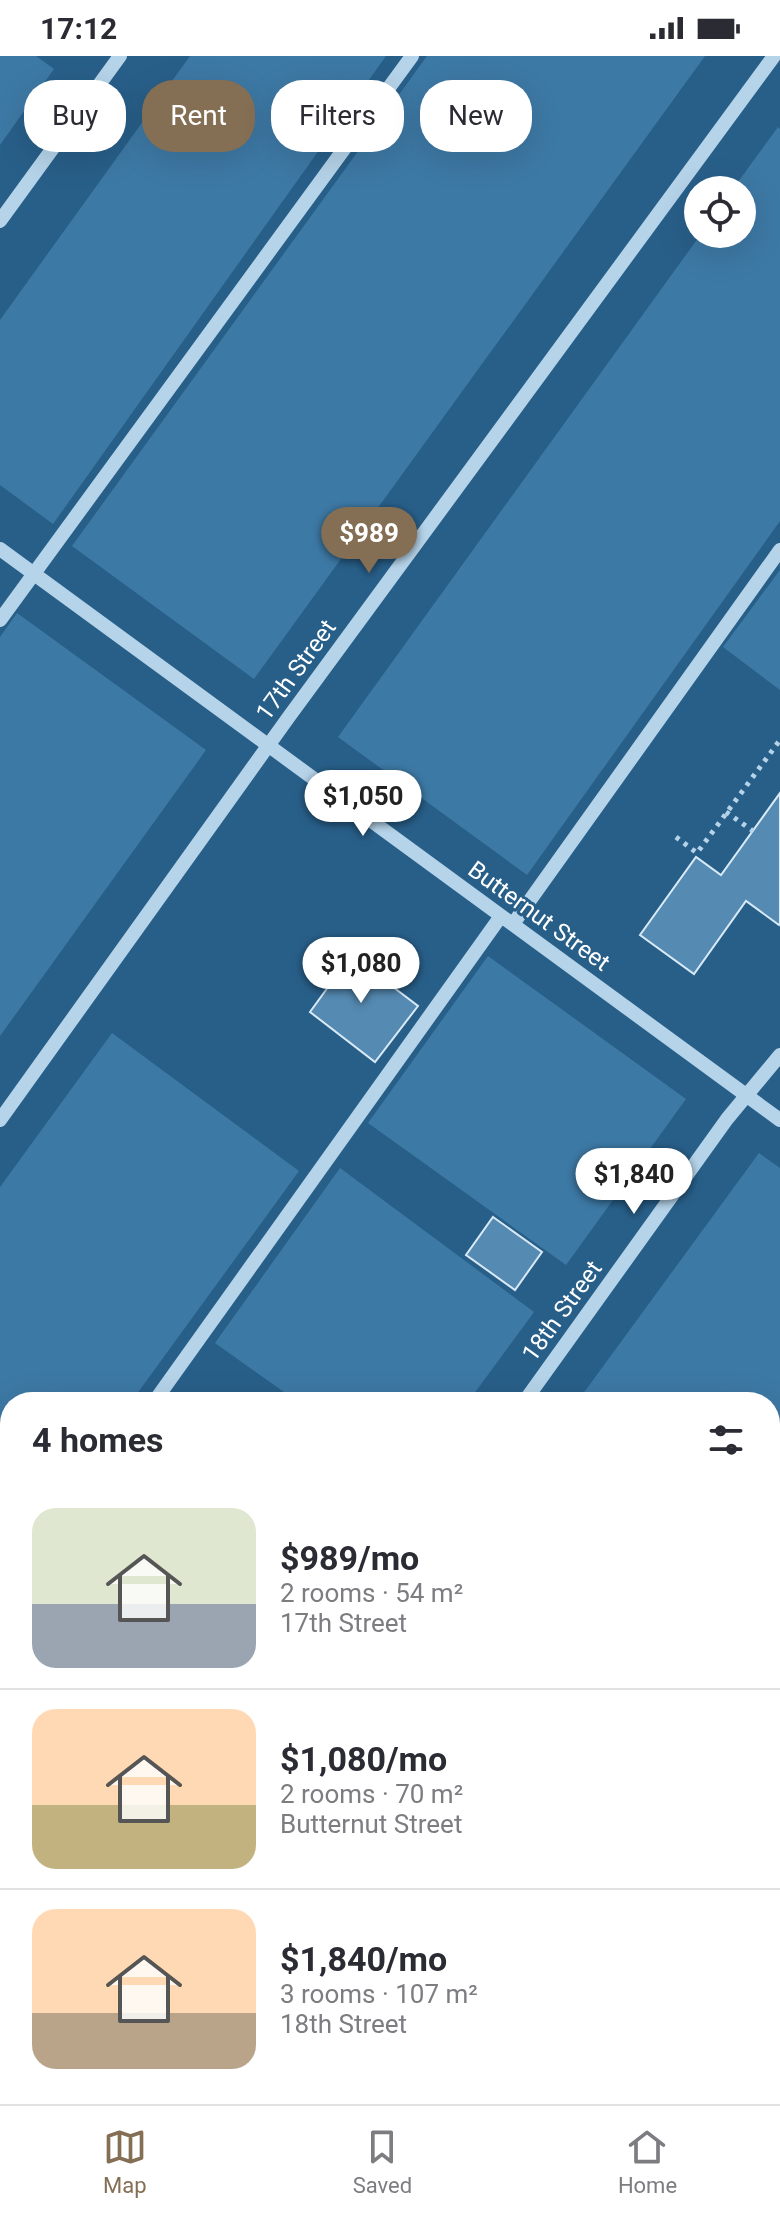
<!DOCTYPE html>
<meta charset="utf-8">
<style>
:root{--surface:#fff;--page:#f2f2f3;--text:#2b2b33;--muted:#7c7c81;--line:#e1e1e2;--accent:#846e54}
body{margin:0;font-family:Roboto,sans-serif;background:var(--page);color:var(--text);height:100vh;display:flex;flex-direction:column;font-size:30px;white-space:nowrap}
*{box-sizing:border-box;margin:0}
p{font-size:26px;color:var(--muted)}
.icon{flex:none;width:44px;height:44px;fill:none;stroke:currentColor;stroke-width:2;stroke-linecap:round;stroke-linejoin:round}
.map{position:relative;flex:1;overflow:hidden}
.drawer{position:absolute;left:0px;top:1336px;width:780px;height:712px;display:flex;flex-direction:column;background:var(--surface);border-radius:32px 32px 0 0;box-shadow:0 8px 32px #0002}
.drawer>*{flex:none}
.hud{position:absolute;left:24px;top:24px;width:732px;height:72px;display:flex;gap:16px}
.tools{position:absolute;left:684px;top:120px;display:grid;gap:16px}
.tools a{display:grid;place-items:center;width:72px;height:72px;border-radius:50%;background:var(--surface);box-shadow:0 8px 32px #0002;font-size:40px}
.price{position:absolute;translate:-50% -68px;padding:0 18px;border-radius:28px;background:#fff;color:#222;font-size:26px;line-height:52px;filter:drop-shadow(0 2px 4px #0008)}
.price::after{content:'';position:absolute;left:50%;top:48px;width:24px;height:18px;margin-left:-12px;background:inherit;clip-path:polygon(0 0,100% 0,50% 100%)}
.price.active{background:var(--accent);color:#fff}
ul{padding:0;list-style:none}
li{display:flex;align-items:center;gap:24px;height:200px;padding:0 32px}
li+li{border-top:2px solid var(--line)}
li span{display:grid;place-items:center;flex:none;width:224px;height:160px;border-radius:24px;color:#555}
li>.icon{margin-inline-start:auto}
span .icon{width:96px;height:96px;fill:#fffc;stroke-width:1}
li b{font-size:34px}
h2{display:flex;justify-content:space-between;align-items:center;height:96px;padding:0 32px;font-size:34px}
.pill{padding:0 28px;border-radius:32px;background:var(--surface);box-shadow:0 8px 32px #0002;font-size:28px;line-height:72px}
.pill.active{background:var(--accent);color:#fff}
.status{display:flex;justify-content:space-between;align-items:center;height:56px;padding:0 40px;background:var(--surface);direction:ltr}
.status svg{height:22px;fill:currentColor}
.menu{display:flex;justify-content:space-around;align-items:center;height:112px;border-top:2px solid var(--line);background:var(--surface);font-size:22px;color:var(--muted)}
.menu a{display:grid;justify-items:center;gap:4px}
.menu .active{color:var(--accent)}
.map>svg:first-child{display:block}
</style>
<div class="status"><b>17:12</b><svg viewBox="0 0 49 12"><path d="M0 12V9h3v3zM5 12V6h3v6zM10 12V3h3v9zM15 12V0h3v12zM26 1h20v11H26zM47 4h2v5h-2z"/></svg></div>
<div class="map">
<svg width="780" height="2048" viewBox="0 0 780 2048">
<rect width="100%" height="100%" fill="#285f89"/>
<path fill="#3d79a5" d="M0 0H36L54 13 0 89Z
M190 0H386L53 468 0 429V264Z
M427 0H705L254 623 72 490Z
M778 71 780 73V465L527 819 338 681 701 178H742V134H732Z
M780 514V634L723 591Z
M17 557 206 694 0 980V581Z
M488 900 686 1043 566 1209 368 1067Z
M112 977 299 1115 131 1346H10V1397L0 1390V1131Z
M759 1097 780 1112V1450L770 1464V1346H577Z
M340 1112 534 1256 468 1346H298L215 1287Z
M0 1687 10 1694V1969L0 1983Z
M770 1721 780 1728V1979L770 1992Z
M622 2038H736L729 2048H635Z"/>
<path fill="#558ab2" stroke="#d9eaf7" stroke-width="2" d="M780 737V867L779 869 746 845 694 918 640 879 696 801 721 819Z
M339 890 418 950 375 1006 310 956 331 927 318 917Z
M493 1161 542 1196 515 1234 466 1199Z
M770 1618 780 1625V1685L770 1677Z
M101 2038H160L174 2048H114Z"/>
<g fill="none" stroke-linecap="round" stroke-linejoin="round">
<path stroke="#b5d3e9" stroke-width="5" stroke-dasharray="4 6" stroke-linecap="butt" d="M726 756 753 775
M676 781 697 797 780 684"/>
<path stroke="#b5d3e9" stroke-width="14" d="M0 165 120 0
M0 493 780 1064
M0 564 412 0
M513 868 780 494
M0 1064 288 662 774 0
M154 1346 501 860
M524 1346 727 1063 780 999
M770 1503 780 1490
M0 1560 10 1547
M0 1638 10 1646
M544 2038 556 2048
M16 2048 24 2038
M367 2048 374 2038
M456 2048 463 2038"/>
</g>
<g text-anchor="middle" dominant-baseline="central" stroke-width="6" stroke-linejoin="round" paint-order="stroke">
<g font-size="24" fill="#fff" stroke="#285f89">
<text transform="translate(296 614) rotate(-54)">17th Street</text>
<text transform="translate(539 860) rotate(36)">Butternut Street</text>
<text transform="translate(562 1255) rotate(-54)">18th Street</text>
</g>
</g>
</svg>
<div class="tools">
<a><svg class="icon" aria-label="locate" viewBox="0 0 24 24"><circle cx="12" cy="12" r="6"/><path d="M12 2v4M12 18v4M2 12h4M18 12h4"/></svg></a>
</div>
<b class="price active" style="left:369px;top:519px">$989</b>
<b class="price" style="left:363px;top:782px">$1,050</b>
<b class="price" style="left:361px;top:949px">$1,080</b>
<b class="price" style="left:634px;top:1160px">$1,840</b>
<div class="hud">
<a class="pill">Buy</a>
<a class="pill active">Rent</a>
<a class="pill">Filters</a>
<a class="pill">New</a>
</div>
<section class="drawer">
<h2>4 homes<svg class="icon" aria-label="filters" viewBox="0 0 24 24"><path d="M4 7h16M4 17h16"/><circle cx="9" cy="7" r="2"/><circle cx="15" cy="17" r="2"/></svg></h2>
<ul>
<li><span style="background:linear-gradient(#dfe7d0 60%,#9aa5b1 0)"><svg class="icon" aria-label="home" viewBox="0 0 24 24"><path d="M3 11l9-7 9 7M6 9v11h12V9"/></svg></span><div><b>$989/mo</b><p>2 rooms · 54 m²</p><p>17th Street</p></div></li>
<li><span style="background:linear-gradient(#ffd9b3 60%,#c2b280 0)"><svg class="icon" aria-label="home" viewBox="0 0 24 24"><path d="M3 11l9-7 9 7M6 9v11h12V9"/></svg></span><div><b>$1,080/mo</b><p>2 rooms · 70 m²</p><p>Butternut Street</p></div></li>
<li><span style="background:linear-gradient(#ffd9b3 65%,#b9a48a 0)"><svg class="icon" aria-label="home" viewBox="0 0 24 24"><path d="M3 11l9-7 9 7M6 9v11h12V9"/></svg></span><div><b>$1,840/mo</b><p>3 rooms · 107 m²</p><p>18th Street</p></div></li>
</ul>
</section>
</div>
<nav class="menu">
<a class="active"><svg class="icon" aria-label="map" viewBox="0 0 24 24"><path d="M3 6l6-2 6 2 6-2v14l-6 2-6-2-6 2zM9 4v14M15 6v14"/></svg>Map</a>
<a><svg class="icon" aria-label="saved" viewBox="0 0 24 24"><path d="M7 4h10v16l-5-4-5 4z"/></svg>Saved</a>
<a><svg class="icon" aria-label="home" viewBox="0 0 24 24"><path d="M3 11l9-7 9 7M6 9v11h12V9"/></svg>Home</a>
</nav>
